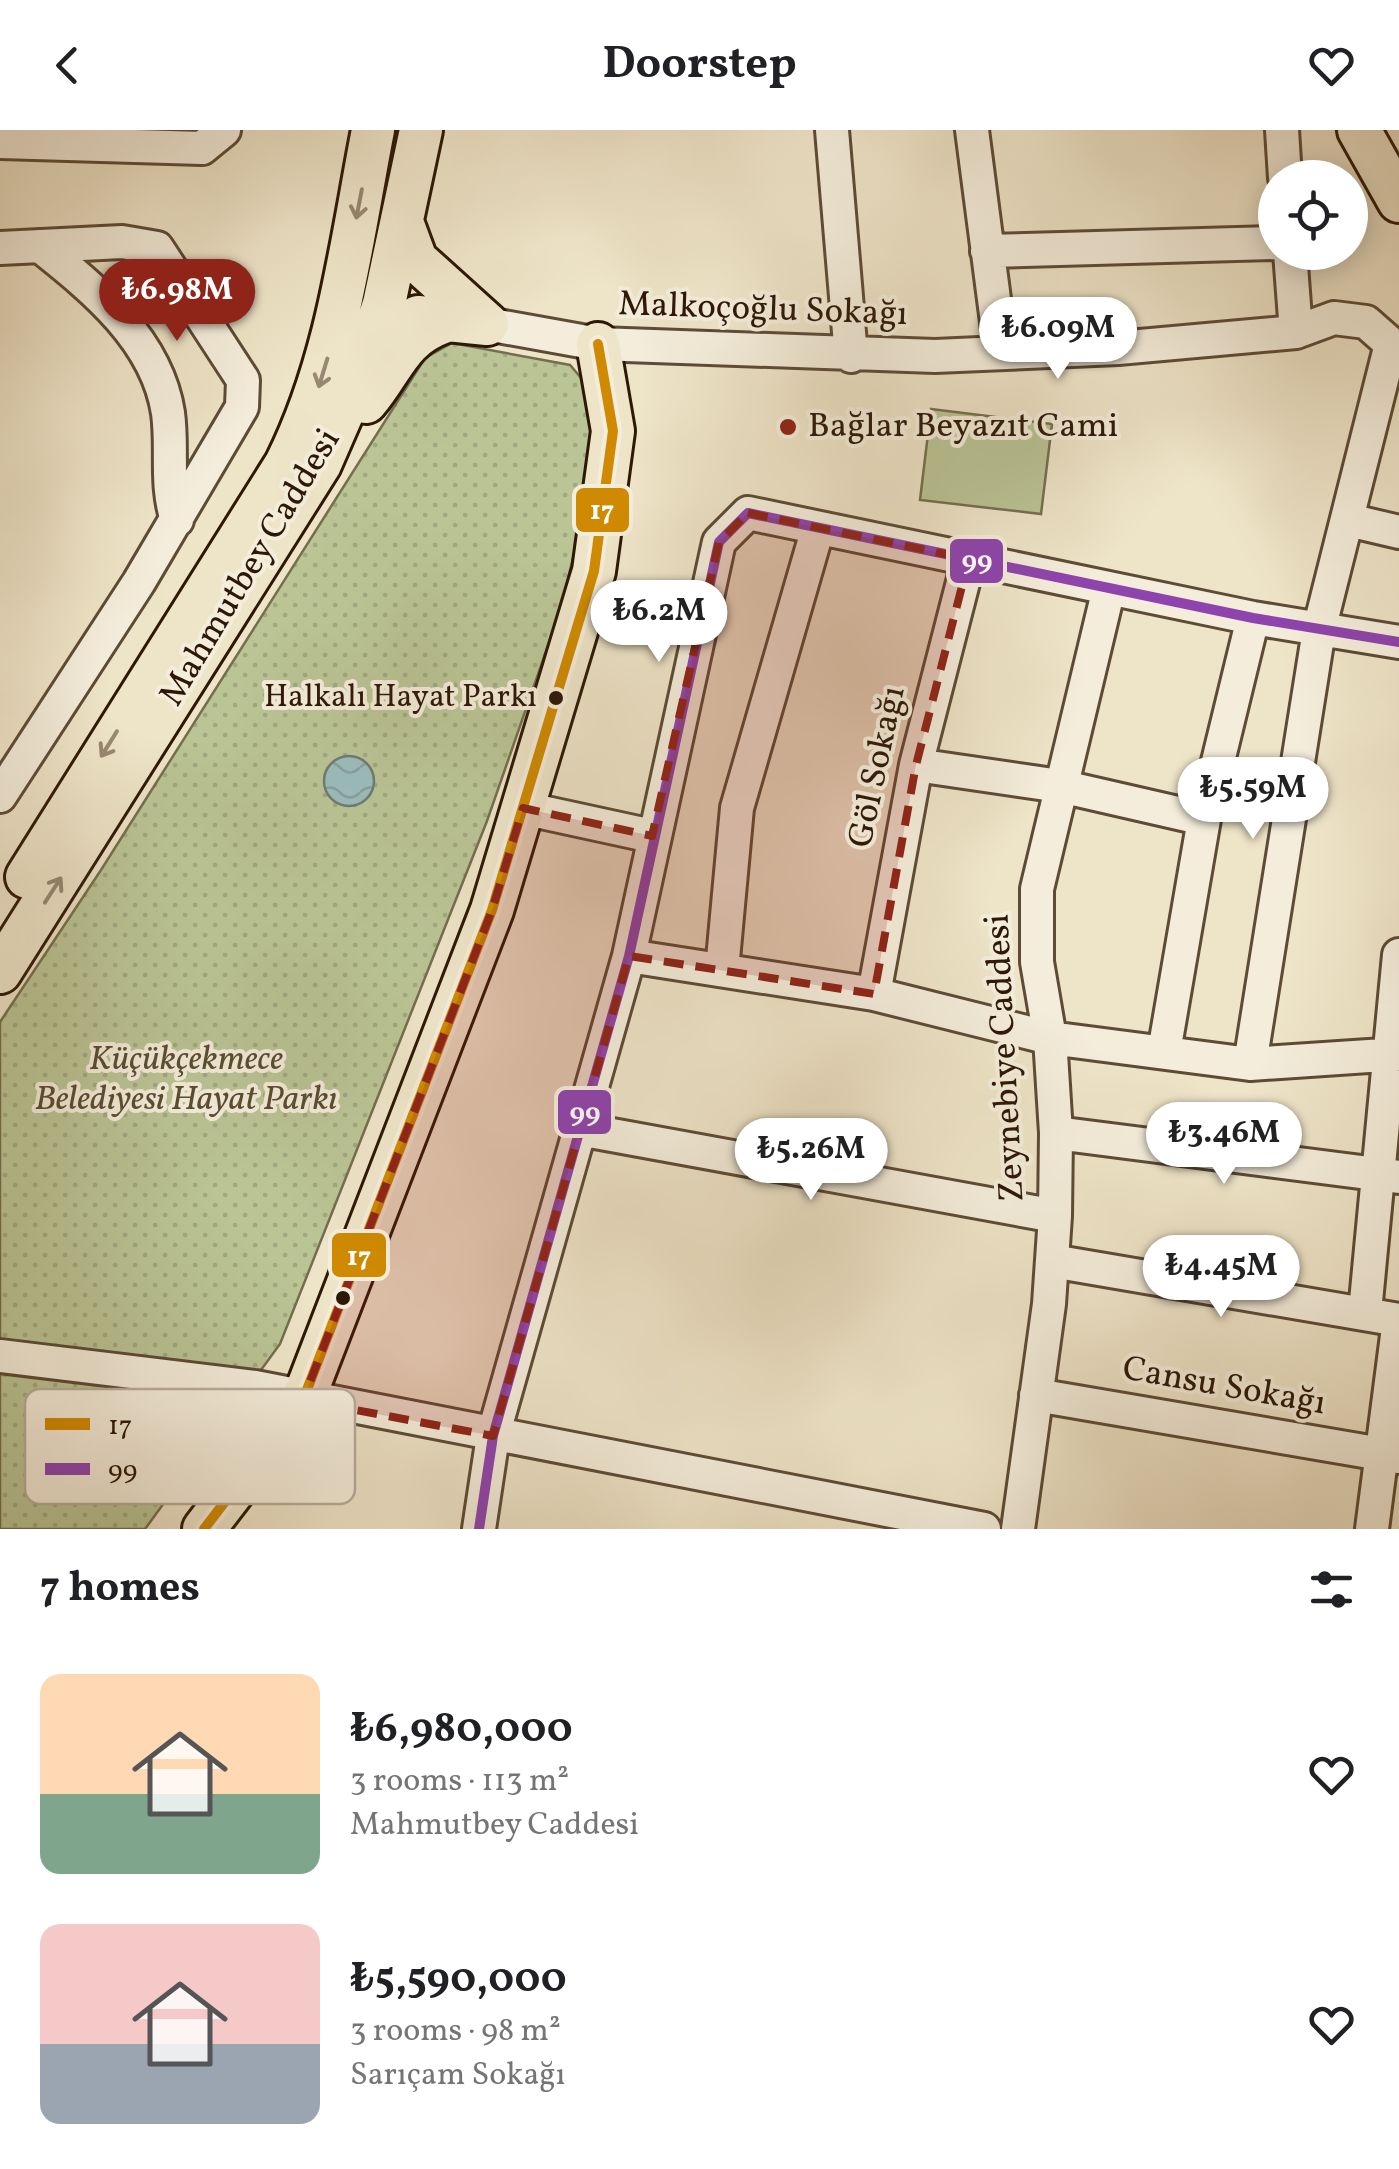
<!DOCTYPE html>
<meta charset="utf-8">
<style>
:root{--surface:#fff;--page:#f6f6f6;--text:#202124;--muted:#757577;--accent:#8f2418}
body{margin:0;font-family:Vollkorn,serif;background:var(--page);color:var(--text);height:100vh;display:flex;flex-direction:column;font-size:38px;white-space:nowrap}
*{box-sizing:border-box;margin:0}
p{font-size:32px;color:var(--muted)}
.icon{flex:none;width:55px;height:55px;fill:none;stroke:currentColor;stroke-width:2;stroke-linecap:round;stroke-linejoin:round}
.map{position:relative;height:1399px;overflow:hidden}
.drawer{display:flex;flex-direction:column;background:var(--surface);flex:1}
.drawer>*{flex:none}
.controls{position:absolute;left:1258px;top:30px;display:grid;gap:20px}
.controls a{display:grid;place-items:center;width:110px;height:110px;border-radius:50%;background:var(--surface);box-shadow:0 5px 25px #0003;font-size:50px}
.price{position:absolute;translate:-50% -85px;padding:0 22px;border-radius:35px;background:#fff;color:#222;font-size:32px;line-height:65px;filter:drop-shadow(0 2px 5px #0008)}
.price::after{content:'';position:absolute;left:50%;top:60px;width:30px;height:22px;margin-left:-15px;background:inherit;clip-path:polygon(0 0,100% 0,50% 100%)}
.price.current{background:var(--accent);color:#fff}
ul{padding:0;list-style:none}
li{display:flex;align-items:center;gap:30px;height:250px;padding:0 40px}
li span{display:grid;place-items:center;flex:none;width:280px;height:200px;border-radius:20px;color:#555}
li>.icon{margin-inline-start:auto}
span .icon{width:120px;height:120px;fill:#fffc;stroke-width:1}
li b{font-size:42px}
h2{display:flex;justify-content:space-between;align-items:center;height:120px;padding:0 40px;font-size:42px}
header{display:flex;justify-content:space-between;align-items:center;height:130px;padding:0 40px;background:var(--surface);font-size:45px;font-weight:700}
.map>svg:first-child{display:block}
</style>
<header><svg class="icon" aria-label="back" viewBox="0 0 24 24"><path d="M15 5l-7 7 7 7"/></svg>Doorstep<svg class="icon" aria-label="heart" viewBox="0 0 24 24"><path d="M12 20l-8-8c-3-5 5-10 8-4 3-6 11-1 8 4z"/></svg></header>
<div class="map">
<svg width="1399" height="1399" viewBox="0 0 1399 1399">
<defs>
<pattern id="park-dots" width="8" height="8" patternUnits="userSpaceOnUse" patternTransform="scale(2.5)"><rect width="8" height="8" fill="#bac495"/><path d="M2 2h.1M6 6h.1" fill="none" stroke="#a0a87f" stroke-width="1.8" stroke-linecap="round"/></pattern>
<pattern id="water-waves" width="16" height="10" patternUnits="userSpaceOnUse" patternTransform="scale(2.5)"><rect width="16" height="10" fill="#9bbdbd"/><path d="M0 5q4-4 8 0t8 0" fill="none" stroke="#86a2a1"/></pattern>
</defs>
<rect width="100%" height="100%" fill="#eee4c8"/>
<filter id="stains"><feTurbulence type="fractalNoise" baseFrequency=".002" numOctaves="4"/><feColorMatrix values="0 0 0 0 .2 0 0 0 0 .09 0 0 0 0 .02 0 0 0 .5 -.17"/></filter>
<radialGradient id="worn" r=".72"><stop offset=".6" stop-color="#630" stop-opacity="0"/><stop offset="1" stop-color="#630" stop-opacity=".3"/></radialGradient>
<path fill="#bac495" stroke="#746e4e" stroke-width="2.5" d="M931 279 1052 294 1041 384 920 370Z"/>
<path fill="url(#park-dots)" stroke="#746e4e" stroke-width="2.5" d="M452 213 570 235 593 262 603 305 560 481 487 691 280 1214 145 1399H0V892L101 740 425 228Z"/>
<path fill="url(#water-waves)" stroke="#6f7b74" stroke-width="2.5" d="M324 651a25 25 0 1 1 50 0a25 25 0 1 1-50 0Z"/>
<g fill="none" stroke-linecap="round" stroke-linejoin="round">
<defs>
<path id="minor" d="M832 0 851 226
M972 0 1001 223
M1282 0 1285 48
M0 12 202 18 224 0
M40 116C94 159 157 210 168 283 173 319 165 354 177 390
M0 118 122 112 157 118 243 250 242 277 139 452 0 666
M987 121 1275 113
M1290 122 1296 202
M487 194 598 214 935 226 1118 218 1296 202 1334 188 1366 192 1391 214 1319 500 1250 934
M1348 390 1399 402
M916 635 1060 656 1204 689
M523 678 652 706
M629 826 874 864 1050 908 1250 934 1399 924
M722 840 737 678 818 398
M874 864 916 635 969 429
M1164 922 1204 689 1253 488
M579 999 1055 1086
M1056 1003 1399 1047
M1052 1131 1399 1190
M1365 1182 1399 825
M0 1226 255 1257 984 1399
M1036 1265 1399 1327
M479 1399 493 1306 629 826 719 412 748 383 1253 488 1399 512
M1018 1399 1049 1174 1055 1086 1056 1003 1050 908 1037 832V759L1109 458
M1372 1399 1399 1190"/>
<path id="major" d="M1359 0 1399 71
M402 92 416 130 487 194
M418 187 487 194
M366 272C394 239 399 208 443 192
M27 747 286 334C338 230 351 113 373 0
M0 842 320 334 368 224 384 174 421 0
M204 1399 303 1270 492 780 594 441 613 301 598 214"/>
</defs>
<use href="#minor" stroke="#5d4b36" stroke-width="38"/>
<use href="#major" stroke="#2d1806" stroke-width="48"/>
<use href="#minor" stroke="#f4eddb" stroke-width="32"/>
<use href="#major" stroke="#eee4c8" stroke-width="42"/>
<defs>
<path id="bus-1" d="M204 1399 303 1270 492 780 594 441 613 301 598 214"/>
<path id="bus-2" d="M479 1399 493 1306 629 826 719 412 748 383 1253 488 1399 512"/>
</defs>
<use href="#bus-1" stroke="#f4eddb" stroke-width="18"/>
<use href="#bus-2" stroke="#f4eddb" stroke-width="18"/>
<use href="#bus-1" stroke="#cf8a01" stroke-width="10"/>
<use href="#bus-2" stroke="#8e44ad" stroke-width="10"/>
</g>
<defs><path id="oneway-shaft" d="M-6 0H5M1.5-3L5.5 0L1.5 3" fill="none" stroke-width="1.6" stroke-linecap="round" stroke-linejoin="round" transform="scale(2.5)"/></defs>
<g stroke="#978871">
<use href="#oneway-shaft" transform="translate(359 74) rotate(101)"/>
<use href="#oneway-shaft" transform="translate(323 243) rotate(107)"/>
<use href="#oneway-shaft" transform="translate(109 614) rotate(122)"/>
<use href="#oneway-shaft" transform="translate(53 760) rotate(-57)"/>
</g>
<path fill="#8f2418" fill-opacity="0.2" stroke="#8f2418" stroke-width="8" stroke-dasharray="20 12" stroke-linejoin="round" d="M748 383 969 429 916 635 874 864 629 826 493 1306 303 1270 492 780 523 678 652 706 719 412Z"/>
<circle fill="#8f2418" stroke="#f4eddb" stroke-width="4" cx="788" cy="297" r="10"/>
<g fill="#2d1806" stroke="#f4eddb" stroke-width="4">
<circle cx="556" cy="568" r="9"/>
<circle cx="343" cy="1168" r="9"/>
</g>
<g text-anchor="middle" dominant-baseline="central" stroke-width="8" stroke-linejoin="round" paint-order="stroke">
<g font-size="32" fill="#2d1806" stroke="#f4eddb" text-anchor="end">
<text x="537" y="568">Halkalı Hayat Parkı</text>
</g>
<g font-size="35" fill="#2d1806" stroke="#f4eddb">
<text transform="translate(763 180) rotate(2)">Malkoçoğlu Sokağı</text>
<text transform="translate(251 438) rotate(-59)">Mahmutbey Caddesi</text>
<text transform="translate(878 637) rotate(-78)">Göl Sokağı</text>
<text transform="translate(1006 928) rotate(-93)">Zeynebiye Caddesi</text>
<text transform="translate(1224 1257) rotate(10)">Cansu Sokağı</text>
</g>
<g font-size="35" fill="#2d1806" stroke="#f4eddb" text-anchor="start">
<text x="808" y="297">Bağlar Beyazıt Cami</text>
</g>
<g font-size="35" font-style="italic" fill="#574c31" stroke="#f4eddb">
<text x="186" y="930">Küçükçekmece<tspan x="186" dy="40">Belediyesi Hayat Parkı</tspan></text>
</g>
</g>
<rect x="25" y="1259" width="330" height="115" rx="15" fill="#f4eddb" stroke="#b8ad9b" stroke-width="2.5"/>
<rect x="45" y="1288" width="45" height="12" fill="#cf8a01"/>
<rect x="45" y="1333" width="45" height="12" fill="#8e44ad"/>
<g font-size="28" fill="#2d1806">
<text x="108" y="1304">17</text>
<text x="108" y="1349">99</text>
</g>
<g stroke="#f4eddb" stroke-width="4">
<rect x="574" y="356" width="57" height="48" rx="10" fill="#cf8a01"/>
<rect x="948" y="407" width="57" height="48" rx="10" fill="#8e44ad"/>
<rect x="556" y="958" width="57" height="48" rx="10" fill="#8e44ad"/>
<rect x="330" y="1101" width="58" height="48" rx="10" fill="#cf8a01"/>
</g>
<g font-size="28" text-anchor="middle" font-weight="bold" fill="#fff">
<text x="602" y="389">17</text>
<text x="977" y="440">99</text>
<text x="585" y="992">99</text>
<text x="359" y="1135">17</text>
</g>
<rect width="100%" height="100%" filter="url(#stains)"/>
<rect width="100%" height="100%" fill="url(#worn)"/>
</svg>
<div class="controls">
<a><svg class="icon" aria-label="locate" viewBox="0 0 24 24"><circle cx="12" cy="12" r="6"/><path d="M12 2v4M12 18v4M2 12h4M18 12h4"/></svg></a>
</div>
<b class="price current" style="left:177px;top:214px">₺6.98M</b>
<b class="price" style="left:1058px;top:252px">₺6.09M</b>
<b class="price" style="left:659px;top:535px">₺6.2M</b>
<b class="price" style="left:1253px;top:712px">₺5.59M</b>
<b class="price" style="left:1224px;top:1057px">₺3.46M</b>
<b class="price" style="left:811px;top:1073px">₺5.26M</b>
<b class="price" style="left:1221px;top:1190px">₺4.45M</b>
</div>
<section class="drawer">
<h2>7 homes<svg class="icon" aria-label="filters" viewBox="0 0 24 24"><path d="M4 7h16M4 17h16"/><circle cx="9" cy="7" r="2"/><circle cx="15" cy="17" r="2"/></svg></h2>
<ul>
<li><span style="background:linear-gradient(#ffd9b3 60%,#7fa58c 0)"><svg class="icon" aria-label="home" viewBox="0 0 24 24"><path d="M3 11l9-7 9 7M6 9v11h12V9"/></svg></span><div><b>₺6,980,000</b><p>3 rooms · 113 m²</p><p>Mahmutbey Caddesi</p></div><svg class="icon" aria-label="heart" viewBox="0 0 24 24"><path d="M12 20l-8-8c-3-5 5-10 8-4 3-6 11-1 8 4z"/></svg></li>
<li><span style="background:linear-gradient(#f6c9c9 60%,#9aa5b1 0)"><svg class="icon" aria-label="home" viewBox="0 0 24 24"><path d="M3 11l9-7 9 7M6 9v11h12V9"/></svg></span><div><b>₺5,590,000</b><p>3 rooms · 98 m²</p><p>Sarıçam Sokağı</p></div><svg class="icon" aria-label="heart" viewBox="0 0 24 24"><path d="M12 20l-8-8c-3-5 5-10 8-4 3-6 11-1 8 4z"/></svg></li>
</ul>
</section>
